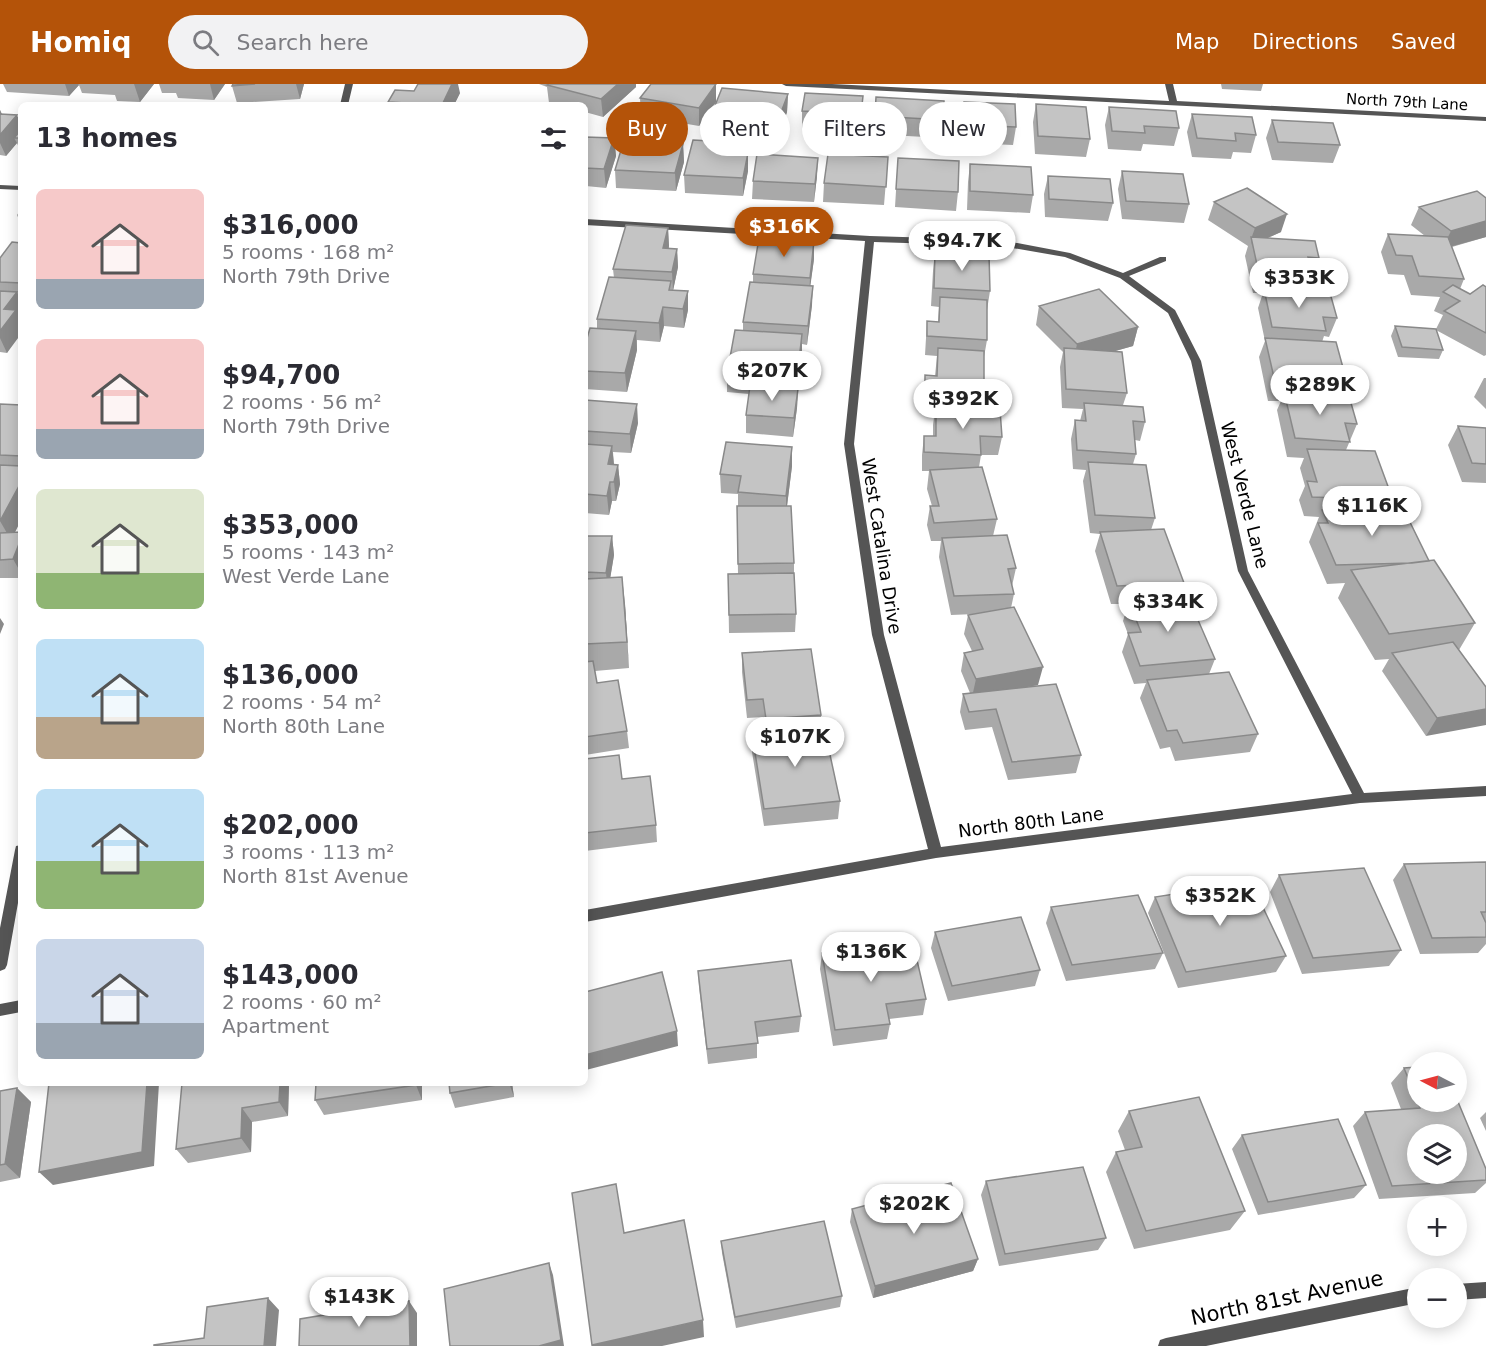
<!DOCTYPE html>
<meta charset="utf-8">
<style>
:root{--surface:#fff;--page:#f2f2f3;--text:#2b2b33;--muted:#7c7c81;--accent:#b45309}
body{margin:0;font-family:"DejaVu Sans",sans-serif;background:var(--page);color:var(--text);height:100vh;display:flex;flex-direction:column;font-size:22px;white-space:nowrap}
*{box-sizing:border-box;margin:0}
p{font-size:20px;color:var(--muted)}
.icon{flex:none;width:33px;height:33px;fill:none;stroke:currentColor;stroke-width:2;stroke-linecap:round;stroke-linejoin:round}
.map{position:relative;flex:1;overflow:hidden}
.details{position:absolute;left:18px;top:18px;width:570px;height:984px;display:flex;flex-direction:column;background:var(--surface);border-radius:9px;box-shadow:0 3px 15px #0003}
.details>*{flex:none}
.hud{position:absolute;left:606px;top:18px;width:570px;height:54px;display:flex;gap:12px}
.needle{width:39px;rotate:276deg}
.tools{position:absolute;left:1407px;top:968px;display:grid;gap:12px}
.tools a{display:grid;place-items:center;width:60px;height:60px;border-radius:50%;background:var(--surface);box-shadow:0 3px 15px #0003;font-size:30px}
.price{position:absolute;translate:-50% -51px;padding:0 14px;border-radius:21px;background:#fff;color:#222;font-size:20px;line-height:39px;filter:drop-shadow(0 2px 3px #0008)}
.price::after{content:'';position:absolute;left:50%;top:36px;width:18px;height:14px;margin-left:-9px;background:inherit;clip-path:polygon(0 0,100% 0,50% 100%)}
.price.on{background:var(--accent);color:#fff}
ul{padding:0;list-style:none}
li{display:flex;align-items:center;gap:18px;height:150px;padding:0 18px}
li span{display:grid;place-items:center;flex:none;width:168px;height:120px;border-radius:9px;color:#555}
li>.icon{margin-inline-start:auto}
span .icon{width:72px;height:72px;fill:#fffc;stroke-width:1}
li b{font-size:26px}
h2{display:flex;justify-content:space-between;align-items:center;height:72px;padding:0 18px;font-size:26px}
.tag{padding:0 21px;border-radius:27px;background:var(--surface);box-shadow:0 3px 15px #0003;font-size:21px;line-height:54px}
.tag.on{background:var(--accent);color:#fff}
header{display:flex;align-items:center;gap:36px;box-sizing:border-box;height:84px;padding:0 30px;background:var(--accent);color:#fff}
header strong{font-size:28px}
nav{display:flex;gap:33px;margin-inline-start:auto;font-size:21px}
.search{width:420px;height:54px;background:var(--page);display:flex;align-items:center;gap:15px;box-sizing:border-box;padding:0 21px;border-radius:33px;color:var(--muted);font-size:22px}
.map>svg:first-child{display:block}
</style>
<header>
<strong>Homiq</strong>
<div class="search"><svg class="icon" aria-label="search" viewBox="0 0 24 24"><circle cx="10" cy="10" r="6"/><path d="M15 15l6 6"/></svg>Search here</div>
<nav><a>Map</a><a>Directions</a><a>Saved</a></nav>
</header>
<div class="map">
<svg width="1486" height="1262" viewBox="0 0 1486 1262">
<rect width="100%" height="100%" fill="#fff"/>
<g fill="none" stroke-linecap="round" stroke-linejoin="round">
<path fill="#555" fill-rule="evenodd" d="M345 0H353L348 21H340Z
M782 0H832L1169 17 1165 0H1173L1177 17 1486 33V37L786 2Z
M0 101 21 102V106L0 105Z
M585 135 870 152 1001 156 1070 169 1123 189 1160 173H1166V177L1129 192 1175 226 1201 277 1248 487 1364 709 1486 702V712L1360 719 936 774 585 838V826L928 765 872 551 844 360 865 157 585 141ZM874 158 1001 162 1065 173 1120 194 1168 229 1191 277 1238 487 1352 710 941 763 884 551 854 360Z
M21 761V802L7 881 5 885 0 887V844L15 766 16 762Z
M21 916V928L0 932V920Z
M1486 1198V1214L1456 1216V1200Z
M1418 1203V1219L1206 1262H1158L1160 1256 1166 1254Z"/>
</g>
<path fill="#a9a9a9" d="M3 0H154L140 18 117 17 115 11 82 9 79 1 69 12 7 8Z
M159 0H225L214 16 178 14 176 9H162Z
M233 0H304L300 15 237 19 232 2Z
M539 0H636V3L603 33 585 28V21H557L549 19 547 3Z
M1221 0H1263L1261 7 1222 5Z
M460 9 454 21H389L388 18Z
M788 10 787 28 780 49 714 42V24Z
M863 12 860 48 802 45V27Z
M876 13 944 36 942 54 873 50Z
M640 14 716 18 699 42 641 32Z
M964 18 1016 43 1013 61 990 60 989 67 962 66V36Z
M1036 20 1090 55 1086 73 1035 70 1033 38Z
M1109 23 1179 44 1174 62 1143 60 1141 67 1108 65 1105 41Z
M0 26 2 30 21 40V69L17 59 6 72 0 71Z
M1192 30 1256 51 1251 69 1233 68 1231 75 1192 73 1187 48Z
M1272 36 1340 61 1333 79 1272 76 1266 54Z
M585 53 614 54 616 72 606 104 586 102V98H585Z
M727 58V68L748 87 743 112 685 109 684 91Z
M683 60 684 78 676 107 616 104 615 86Z
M888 73 884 121 823 118 824 99Z
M898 74 958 108 956 127 895 123Z
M970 80 1033 111 1030 129 967 126 968 98Z
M1122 87 1189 120 1184 139 1122 135 1118 105Z
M817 92 814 118 752 115 753 97Z
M1048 92 1113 119 1108 137 1045 133 1044 110Z
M1486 114V153L1452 163 1464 195 1460 205 1470 210 1486 203V271L1484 272 1436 246 1443 266 1439 275 1398 273 1391 252 1395 242 1436 245 1443 231 1434 227 1440 213 1411 211 1404 191 1388 190 1381 168 1388 150 1425 152 1411 141 1419 123Z
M1214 118 1281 148 1267 154 1319 174 1313 190 1314 193 1308 208 1337 234 1329 253 1324 252 1322 258 1348 302 1344 311 1357 340 1346 366 1393 416 1389 424 1429 477 1475 539 1459 566 1486 603 1426 652 1382 587 1389 575 1375 576 1338 514 1345 499 1327 500 1309 458 1319 433 1304 432 1299 416 1305 402 1300 384 1304 374 1287 373 1277 326 1281 317H1268L1259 273 1265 257 1258 224 1263 209H1253L1245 172 1248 162 1208 136Z
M21 125V140L17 131Z
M668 144 669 164 677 165 678 183 673 206 688 226 684 244 664 242 660 258 637 256V266L627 308 585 305V261L597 244V235L614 194 613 185Z
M21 159V233L7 269 0 268V174Z
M935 168 990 207 987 226V256L984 273V310L982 325 1002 353 998 371H981L979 383 997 435 993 452 1016 484 1012 502 1014 510 1011 524 1038 601 1028 603 1081 671 1076 689 1008 696 992 643 965 646 960 628 963 610 970 609 961 587 964 569 972 567 964 550 968 531 975 530 951 531 939 473 941 457H931L927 441 930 422H932L927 405 929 387H922V371L924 352H933V341L935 326 922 325 925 291 935 292 937 272 925 271 927 237 938 238 939 223 931 222 933 187Z
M814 175 810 202 812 221 807 261 802 260 797 305H798L797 324 793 353 746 349V331L749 310 727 308V290L743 246V238L753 199V190Z
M1039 222 1138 243 1133 262 1115 267 1127 309 1123 321 1145 338 1140 357 1135 356 1136 370 1133 380 1155 434 1151 446 1184 499 1179 514 1215 575 1209 590 1258 650 1250 668 1175 677 1170 663 1160 665 1140 614 1146 599 1134 600 1122 568 1128 550 1123 537 1128 520H1111L1095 467 1100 450 1090 449 1083 397 1086 386 1073 385 1071 355 1075 336 1080 337 1083 325 1062 324 1060 283 1063 268 1036 241Z
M1484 294H1486V325L1474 313Z
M585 316 638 339 631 369 613 368 614 381H618L620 400 616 417H612L609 431 585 429Z
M0 320 21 321V436L15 448H21V494H0Z
M1458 342 1486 344V400V399L1462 398 1448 361Z
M792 363V382L787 422 794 479V490L796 530 795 548 729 549 728 490H738L737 422H738V410L721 409 720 390Z
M585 452H612L614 471 610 494 625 520 629 584 595 587 597 599 627 647 629 664 585 671Z
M742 569 821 631V643L840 717 838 735 764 742 752 668V650L765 649 763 633 747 634 742 588Z
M585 675 656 741 657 758 585 767Z
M1486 778V860L1478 869 1420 870 1393 796 1404 780Z
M1279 791 1401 866 1389 882 1302 890 1270 808Z
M1155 813 1286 872 1276 888 1178 904 1148 829Z
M1051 823 1163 869 1155 885 1066 897 1046 839Z
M935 848 1040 886 1035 902 948 917 931 864Z
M822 869 926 915 923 931 889 935 890 940 887 955 833 962 820 885Z
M698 887 801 932 799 948 757 953V974L708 980 699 903Z
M1404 984 1486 1085V1099L1475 1109 1379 1115 1353 1042 1365 1028 1401 1025 1391 999Z
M182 999H289L288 1032 252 1038 251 1068 188 1079 176 1065Z
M422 999V1016L324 1031 315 1016Z
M449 999H512L514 1013 455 1024 450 1009Z
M17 1004 31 1018 20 1094 0 1098V1007Z
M1129 1027 1245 1127 1230 1146 1134 1165 1106 1088 1116 1068 1125 1066 1118 1047Z
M1486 1028V1047L1480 1034Z
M1242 1051 1366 1101 1354 1114 1258 1131 1232 1065Z
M986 1097 1106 1154 1098 1166 999 1182 981 1111Z
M852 1125 978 1175 973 1187 873 1214 850 1138Z
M721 1157 842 1212 840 1223 736 1244 722 1169Z"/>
<path fill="#898989" d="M65 0H78L79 1 69 12Z
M134 0H154L140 18Z
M210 0H225L214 16Z
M296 0H304L300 15Z
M452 0H458L460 9 454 21H442Z
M618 0H636V3L603 33 601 15Z
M716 0V18L699 42V24Z
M788 10 787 28 780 49V31Z
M0 26 7 43 17 31 21 40V54H14L17 59 6 72 0 59Z
M614 54 616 72 606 104 604 85Z
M683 60 684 78 676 107 675 89Z
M748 69V87L743 112V94Z
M818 74 817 92 814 118 815 100Z
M1287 130 1281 148 1252 161 1251 155 1255 144Z
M1486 137V153L1442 165 1451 147Z
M668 144 669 162 664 183 663 164Z
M814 157V175L809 212 810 194Z
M677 165 678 183 673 207 672 188Z
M813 202 812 221 807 261 808 242Z
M688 207V226L684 244 683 225Z
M17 208 21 216V233L20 235 21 236V250L7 269 0 254V247L4 225Z
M663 223 664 242 660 258 659 239Z
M1138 243 1133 262 1073 279 1077 260Z
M636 247 637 266 627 308 625 289Z
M802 250V269L796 313 797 294Z
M798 305 797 324 793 353 794 334Z
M637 320 638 339 631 369 630 350Z
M612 362 614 381 608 380Z
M792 363V382L786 430V412Z
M618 381 620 400 616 417 614 398Z
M610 398 612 417 609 431 607 412Z
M19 402 21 406V436L11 456 0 437Z
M612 452 614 471 608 508 606 489Z
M21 455V489L13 475Z
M622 493 625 520 629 584Z
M0 534 4 540 0 550Z
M1043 583 1038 601 972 613 976 595Z
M1486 625V641L1426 652 1437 634Z
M677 947 678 962 586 986 585 971Z
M147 999H159L154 1082 53 1101 39 1088Z
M280 999H289L288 1032 279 1018Z
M416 999H422V1016L416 1001Z
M509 999H512L514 1013Z
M17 1004 31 1018 20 1094 5 1080Z
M242 1024 252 1038 251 1068 241 1054Z
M978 1175 973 1187 873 1214 875 1202Z
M549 1179 553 1191 564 1262H539Z
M268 1214 279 1226 276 1262H264Z
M409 1217 417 1229V1262H410Z
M703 1236 704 1253 662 1262H592V1261Z"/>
<path fill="#c4c4c4" stroke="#898989" stroke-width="1.5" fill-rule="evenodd" d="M233 0H255L232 2Z
M418 0H452L442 21 388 18 395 6 414 7Z
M549 0H618L601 15 547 1Z
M651 0H716L699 24 640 14Z
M722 4 788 10 780 31 714 24Z
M805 9 863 12 861 30 802 27Z
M876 13 944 17V36L875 32Z
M964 18 1015 20 1016 43 992 42V49L964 48Z
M1036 20 1086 23 1090 55 1038 52Z
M1109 23 1176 27 1179 44 1144 42 1145 49 1112 47Z
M0 30 17 31 0 51Z
M1192 30 1252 33 1256 51 1235 49 1236 57 1197 54Z
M1272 36 1333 39 1340 61 1278 58Z
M21 46V54H14Z
M585 53 614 54 604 85 585 84 586 80H585Z
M624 56 683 60 675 89 615 86Z
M693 56 727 58 725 68 748 69 743 94 684 91Z
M757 70 818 74 815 100 753 97Z
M828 70 888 73 886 103 824 99Z
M898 74 959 77 958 108 896 105Z
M970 80 1031 83 1033 111 970 107Z
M1122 87 1183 90 1189 120 1126 117Z
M1048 92 1110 95 1113 119 1049 115Z
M1247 104 1287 130 1255 144 1214 118Z
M1477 107 1486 114V137L1451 147 1419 123Z
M626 141 668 144 663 164 677 165 672 188 613 185Z
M1388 150 1448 153 1464 195 1419 192 1412 172 1396 171Z
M1251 153 1315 157 1319 174 1308 173 1314 193 1259 190Z
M759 154 814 157 810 194 753 190Z
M12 158 21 159V199L0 198V174Z
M935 168 989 171 990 207 934 204Z
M609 193 671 197 669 206 688 207 683 225 663 223 659 239 597 235Z
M750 198 813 202 808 242 743 238Z
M1453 201 1470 210 1483 201 1486 203V249L1444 227 1460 217 1443 208Z
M1099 205 1138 243 1077 260 1039 222Z
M1264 205 1330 209 1337 234 1323 233 1326 247 1272 243Z
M0 207 17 208 4 225 16 226 0 247Z
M940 213 987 216V256L927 252V237L939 238Z
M1395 242 1436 245 1443 266 1402 263Z
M590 244 636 247 625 289 585 287V261Z
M735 246 802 250 797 294 727 290Z
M1265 254 1336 258 1348 302 1275 298Z
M938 264 984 267V310L925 306V291L937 292Z
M1064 264 1122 268 1127 309 1066 305Z
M750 302 798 305 794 334 746 331Z
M1284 308 1349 312 1357 340 1345 339 1350 358 1295 354Z
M585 316 637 320 630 350 585 347Z
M1084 319 1143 323 1145 338 1133 337 1136 370 1077 366 1075 336 1086 337Z
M0 320 21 321V372L0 371Z
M936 322 1000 326 1002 353 980 352 981 371 924 368V352H936Z
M1458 342 1486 344V380L1472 379Z
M726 358 792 363 786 412 738 408 741 392 720 390Z
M585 360 612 362 608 380 618 381 614 398H610L607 412 585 410Z
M1307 365 1375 367 1393 416 1312 413 1307 397 1317 398Z
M1088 378 1146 381 1155 434 1095 431Z
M0 381 21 382V402H19L0 437Z
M982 383 997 435 934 439 930 422H939L930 386Z
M737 422H791L794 479 738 480Z
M1403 424 1429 477 1412 479 1336 481 1318 439H1328L1322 426Z
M1164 445 1184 499 1117 502 1100 448Z
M21 448V455L13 475 0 476V449Z
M1007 451 1016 484 1008 485 1014 510 954 512 942 454Z
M585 452H612L606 489 585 488Z
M1434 476 1475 539 1389 550 1351 486Z
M794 489 796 530 729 531 728 490Z
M622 493 627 558 585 560V495Z
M1188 513 1215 575 1140 582 1128 549 1141 548 1129 518Z
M1014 523 1043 583 976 595 964 569 983 565 968 531Z
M1453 558 1486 603V625L1437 634 1392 569Z
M811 565 821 631 766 635 763 615 747 616 742 569Z
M593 577 597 599 618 596 627 647 585 653V578Z
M1229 588 1258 650 1183 659 1177 646 1167 647 1147 596Z
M1056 600 1081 671 1012 678 996 625 969 628 963 610Z
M824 643 840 717 764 725 752 650Z
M619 671 622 695 650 692 656 741 585 749V675Z
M1486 778V828H1481L1486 839V853L1432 854 1404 780Z
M1364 784 1401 866 1313 874 1279 791Z
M1251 798 1286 872 1186 888 1155 813Z
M1138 811 1163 869 1072 881 1051 823Z
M1021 833 1040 886 952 902 935 848Z
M913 859 926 915 886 920 890 940 835 946 822 869Z
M791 876 801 932 755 938 758 959 707 965 698 887Z
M662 888 677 947 585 971V908Z
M1418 983V1017H1456V1013L1486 1085V1096L1392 1102 1365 1028 1420 1024 1404 984ZM1418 1050H1456V1089H1418Z
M49 999H147L142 1068 39 1088Z
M182 999H280L279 1018 242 1024 241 1054 176 1065Z
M316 999H416V1001L315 1016Z
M449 999H508L450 1009Z
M17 1004 5 1080 0 1081V1007Z
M1199 1013 1245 1127 1146 1147 1116 1068 1142 1063 1129 1027Z
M1338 1035 1366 1101 1268 1118 1242 1051Z
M1083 1083 1106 1154 1005 1170 986 1097Z
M951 1099 978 1175 875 1202 852 1125Z
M616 1100 624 1149 684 1136 703 1236 592 1261 572 1109Z
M824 1137 842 1212 735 1233 721 1157Z
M549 1179 561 1256 539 1262H450L444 1205Z
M268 1214 264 1262H154V1261L204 1254 207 1223Z
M409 1217 410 1262H299L300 1235Z"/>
<g text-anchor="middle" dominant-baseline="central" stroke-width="6" stroke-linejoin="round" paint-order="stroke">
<g font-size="15" fill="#000" stroke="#fff">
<text transform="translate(1407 18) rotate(3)">North 79th Lane</text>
</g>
<g font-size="18" fill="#000" stroke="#fff">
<text transform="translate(1245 411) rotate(76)">West Verde Lane</text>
<text transform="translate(882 462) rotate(81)">West Catalina Drive</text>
<text transform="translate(1031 738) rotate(-7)">North 80th Lane</text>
</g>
<g font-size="21" fill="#000" stroke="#fff">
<text transform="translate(1287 1214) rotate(-12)">North 81st Avenue</text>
</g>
</g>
</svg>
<div class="tools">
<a><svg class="needle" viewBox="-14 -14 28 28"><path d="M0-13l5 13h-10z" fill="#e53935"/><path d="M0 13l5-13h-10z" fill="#7c7c81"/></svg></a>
<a><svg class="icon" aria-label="layers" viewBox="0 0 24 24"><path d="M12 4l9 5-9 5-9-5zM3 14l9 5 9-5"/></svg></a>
<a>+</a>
<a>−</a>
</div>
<b class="price on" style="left:784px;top:174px">$316K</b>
<b class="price" style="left:962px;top:188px">$94.7K</b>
<b class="price" style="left:1299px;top:225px">$353K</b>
<b class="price" style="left:772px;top:318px">$207K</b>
<b class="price" style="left:1320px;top:332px">$289K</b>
<b class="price" style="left:963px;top:346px">$392K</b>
<b class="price" style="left:1372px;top:453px">$116K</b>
<b class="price" style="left:1168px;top:549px">$334K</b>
<b class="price" style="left:795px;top:684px">$107K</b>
<b class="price" style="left:1220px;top:843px">$352K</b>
<b class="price" style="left:871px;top:899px">$136K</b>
<b class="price" style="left:914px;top:1151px">$202K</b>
<b class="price" style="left:359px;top:1244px">$143K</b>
<div class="hud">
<a class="tag on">Buy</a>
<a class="tag">Rent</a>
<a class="tag">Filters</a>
<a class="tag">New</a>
</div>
<section class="details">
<h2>13 homes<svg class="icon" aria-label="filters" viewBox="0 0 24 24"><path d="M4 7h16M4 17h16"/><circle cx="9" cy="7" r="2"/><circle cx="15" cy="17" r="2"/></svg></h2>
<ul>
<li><span style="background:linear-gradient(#f6c9c9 75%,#9aa5b1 0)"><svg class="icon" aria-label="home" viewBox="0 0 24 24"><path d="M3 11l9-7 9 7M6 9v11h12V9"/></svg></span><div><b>$316,000</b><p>5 rooms · 168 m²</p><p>North 79th Drive</p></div></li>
<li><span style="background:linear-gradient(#f6c9c9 75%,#9aa5b1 0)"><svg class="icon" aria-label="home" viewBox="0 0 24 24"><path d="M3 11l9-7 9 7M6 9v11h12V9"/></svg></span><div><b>$94,700</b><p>2 rooms · 56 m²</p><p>North 79th Drive</p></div></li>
<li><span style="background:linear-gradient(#dfe7d0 70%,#8fb573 0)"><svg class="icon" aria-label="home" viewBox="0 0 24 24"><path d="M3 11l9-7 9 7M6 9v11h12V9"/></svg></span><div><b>$353,000</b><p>5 rooms · 143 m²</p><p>West Verde Lane</p></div></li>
<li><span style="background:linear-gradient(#bfe0f5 65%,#b9a48a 0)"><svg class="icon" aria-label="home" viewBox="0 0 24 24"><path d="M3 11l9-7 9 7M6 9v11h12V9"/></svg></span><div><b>$136,000</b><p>2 rooms · 54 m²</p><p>North 80th Lane</p></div></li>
<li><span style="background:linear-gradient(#bfe0f5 60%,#8fb573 0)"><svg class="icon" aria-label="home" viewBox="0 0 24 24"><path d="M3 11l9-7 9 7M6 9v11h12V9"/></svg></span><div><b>$202,000</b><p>3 rooms · 113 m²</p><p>North 81st Avenue</p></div></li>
<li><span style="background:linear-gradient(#c9d6e8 70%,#9aa5b1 0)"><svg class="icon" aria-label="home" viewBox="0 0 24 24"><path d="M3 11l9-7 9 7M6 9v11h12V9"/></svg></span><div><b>$143,000</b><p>2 rooms · 60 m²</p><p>Apartment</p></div></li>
</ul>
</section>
</div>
